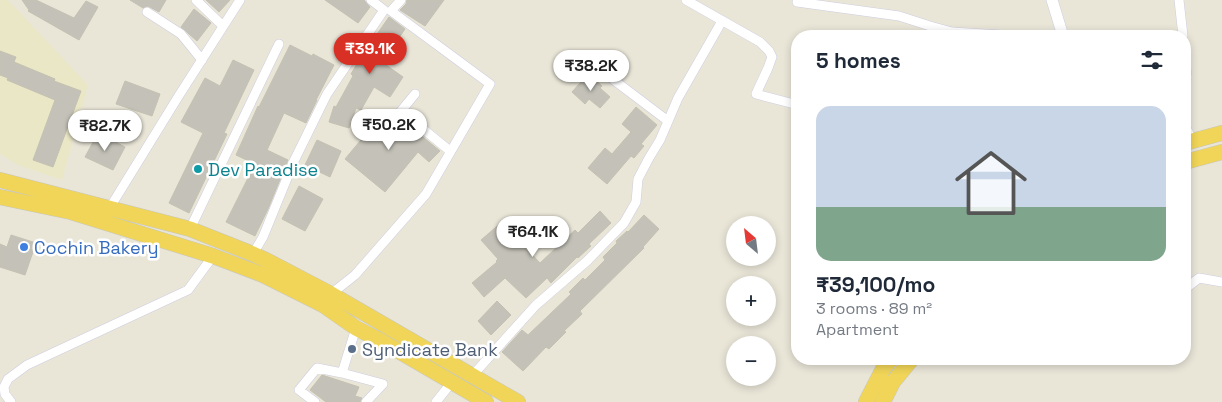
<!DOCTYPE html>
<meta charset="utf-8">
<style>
:root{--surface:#fff;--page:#f2f2f3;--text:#1f2937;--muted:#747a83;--line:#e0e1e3;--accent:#d93025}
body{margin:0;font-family:"Space Grotesk",sans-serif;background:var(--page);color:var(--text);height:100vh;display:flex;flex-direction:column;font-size:19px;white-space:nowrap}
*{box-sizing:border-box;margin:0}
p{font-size:16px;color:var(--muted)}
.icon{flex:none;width:28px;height:28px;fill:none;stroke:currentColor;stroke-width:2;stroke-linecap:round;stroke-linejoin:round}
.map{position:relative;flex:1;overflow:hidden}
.panel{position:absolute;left:791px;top:30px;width:400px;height:335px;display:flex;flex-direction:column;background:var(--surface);border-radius:20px;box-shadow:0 2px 8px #0003}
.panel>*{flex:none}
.needle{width:32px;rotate:332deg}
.tools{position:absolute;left:726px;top:216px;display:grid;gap:10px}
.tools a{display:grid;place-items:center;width:50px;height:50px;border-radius:50%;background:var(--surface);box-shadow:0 2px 8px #0003;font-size:25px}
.price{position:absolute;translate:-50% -42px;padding:0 11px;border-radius:18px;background:#fff;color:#222;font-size:16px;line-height:32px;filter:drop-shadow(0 1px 2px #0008)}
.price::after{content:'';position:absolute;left:50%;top:30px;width:15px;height:11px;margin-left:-8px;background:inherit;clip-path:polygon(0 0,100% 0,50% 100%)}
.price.selected{background:var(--accent);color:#fff}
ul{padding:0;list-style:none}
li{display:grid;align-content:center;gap:10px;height:265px;padding:0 25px}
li+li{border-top:1px solid var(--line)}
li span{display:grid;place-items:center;height:155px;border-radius:15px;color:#555}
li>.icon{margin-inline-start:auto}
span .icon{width:90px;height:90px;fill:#fffc;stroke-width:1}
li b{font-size:21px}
h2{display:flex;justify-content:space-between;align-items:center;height:60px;padding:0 25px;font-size:21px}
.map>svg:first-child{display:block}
</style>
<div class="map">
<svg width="1222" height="402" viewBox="0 0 1222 402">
<rect width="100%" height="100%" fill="#e9e6d8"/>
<path fill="#eae7c7" d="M0 0H8L88 85 62 180 20 166 0 154Z"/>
<path fill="#c4c2b8" stroke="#c4c1b2" d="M22 0H36L74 18 86 1 98 7 79 40 28 11 29 10Z
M130 0H166L159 12 148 6 143 8Z
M206 0H230L219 12Z
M325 0H364L370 7 358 23Z
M407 0H444L425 26 400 10 406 4Z
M194 9 211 23 197 41 181 27Z
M389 17 405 29 382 62 403 77 390 97 374 87 361 110 356 108 349 128 329 122 334 106 336 107 353 76 351 74 363 54Z
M290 45 312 56 313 54 334 65 316 100H317L306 123 284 113 267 150 288 160 268 209 255 236 226 222 255 164 236 155 258 106 259 107Z
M0 51 16 57 14 62 55 79 54 81 81 91 53 167 33 160 55 100 7 80 8 78 0 75Z
M233 60 254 70 224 133 227 134 189 213 169 203 203 133 181 122 205 78 220 86Z
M588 74 602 86 600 88 610 97 600 108 589 99 585 104 572 92Z
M125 81 160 94 152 116 116 104Z
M636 107 657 125 641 144 644 146 634 158 631 156 607 184 588 168 605 148 612 154 631 132 622 124Z
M393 109 397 116 440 151 429 162 418 152 385 192 345 159 376 122 379 124Z
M98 133 125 147 113 170 85 157Z
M317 140 341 151 330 177 305 165Z
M299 186 323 199 305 231 282 219Z
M600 211 611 223 589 244 591 246 578 258 577 257 551 283 547 278 526 298 505 278 484 297 472 283 497 262 496 261 498 259 481 240 502 222 540 263 575 230 578 233Z
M644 215 659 229 643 247 644 248 580 311 582 314 564 331 566 332 549 349 546 347 523 371 502 352 522 330 528 335 549 315 571 294 569 292 583 278 585 280 605 260 603 257 617 243 616 241 627 231 628 232Z
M11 235 36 243 25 275 0 267V244L7 247Z
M497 301 511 315 491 335 478 321Z
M322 375 359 387 355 396 362 398 360 402H326L310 390Z"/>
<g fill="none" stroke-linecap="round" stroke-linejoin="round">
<defs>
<path id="minor" d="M196 0 223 26
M686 0 760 42 769 51 772 57 768 68 756 94 798 105
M1179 0 1183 36
M797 2 899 16 930 26 952 32 1017 36
M147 12 181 34 202 60
M1185 57 1187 78 1185 80
M586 59 668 121
M415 94 401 111 450 151
M1185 126 1193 141
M109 209 178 97 240 0
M190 229 279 44
M253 254 263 237 294 161 327 94 384 10 371 0
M796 258 798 257
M1185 289 1199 278 1222 282
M331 294 355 275 426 194 490 84 391 11 401 0
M342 373 356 328
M472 376 536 305 587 261 624 223 636 202 638 179 649 158 660 140 678 98 722 21
M11 402 5 394 4 387 8 379 27 365 188 290 213 256
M315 402 299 390 317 368 342 373 383 384 366 402
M436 402 452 382"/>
<path id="tertiary" d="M1052 0 1063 36"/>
<path id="trunk" d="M1185 143 1222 133
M1185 162 1222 152
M0 180 190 229 253 254 266 260 331 294 518 402
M0 197 71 212 213 256 263 275 323 305 356 328 383 342 486 402
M866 402 883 369 891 359
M883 402 893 382 912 359"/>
</defs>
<use href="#minor" stroke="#cecddf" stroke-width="10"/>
<use href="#tertiary" stroke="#cecddf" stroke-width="12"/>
<use href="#trunk" stroke="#c7c7c7" stroke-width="16"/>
<use href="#minor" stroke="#fff" stroke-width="9"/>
<use href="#tertiary" stroke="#fff" stroke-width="11"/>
<use href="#trunk" stroke="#f0d558" stroke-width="15"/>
</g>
<circle fill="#0f9aa8" stroke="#fff" stroke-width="2" cx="198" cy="169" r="5"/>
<circle fill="#3f7fe0" stroke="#fff" stroke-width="2" cx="24" cy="247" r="5"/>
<circle fill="#5c6f8a" stroke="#fff" stroke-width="2" cx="352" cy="349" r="5"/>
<g text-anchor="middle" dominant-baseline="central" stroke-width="5" stroke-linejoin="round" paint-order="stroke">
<g font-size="18" fill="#0d838f" stroke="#fff" text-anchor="start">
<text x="208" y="169">Dev Paradise</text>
</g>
<g font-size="18" fill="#366cbe" stroke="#fff" text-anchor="start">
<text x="34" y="247">Cochin Bakery</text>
</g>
<g font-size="18" fill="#4e5e75" stroke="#fff" text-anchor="start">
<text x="362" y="349">Syndicate Bank</text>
</g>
</g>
</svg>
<div class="tools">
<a><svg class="needle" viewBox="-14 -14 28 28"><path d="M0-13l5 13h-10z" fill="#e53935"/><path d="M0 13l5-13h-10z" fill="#747a83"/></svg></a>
<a>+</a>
<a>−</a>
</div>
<b class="price selected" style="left:370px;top:75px">₹39.1K</b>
<b class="price" style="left:591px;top:92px">₹38.2K</b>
<b class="price" style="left:389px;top:151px">₹50.2K</b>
<b class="price" style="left:105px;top:152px">₹82.7K</b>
<b class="price" style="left:533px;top:258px">₹64.1K</b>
<section class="panel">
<h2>5 homes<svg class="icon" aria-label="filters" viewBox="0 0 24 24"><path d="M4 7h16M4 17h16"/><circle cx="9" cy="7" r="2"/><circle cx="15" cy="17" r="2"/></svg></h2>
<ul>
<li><span style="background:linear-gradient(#c9d6e8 65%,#7fa58c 0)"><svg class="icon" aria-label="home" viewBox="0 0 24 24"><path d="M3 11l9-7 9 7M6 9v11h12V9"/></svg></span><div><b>₹39,100/mo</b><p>3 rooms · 89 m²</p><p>Apartment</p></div></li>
</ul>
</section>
</div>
